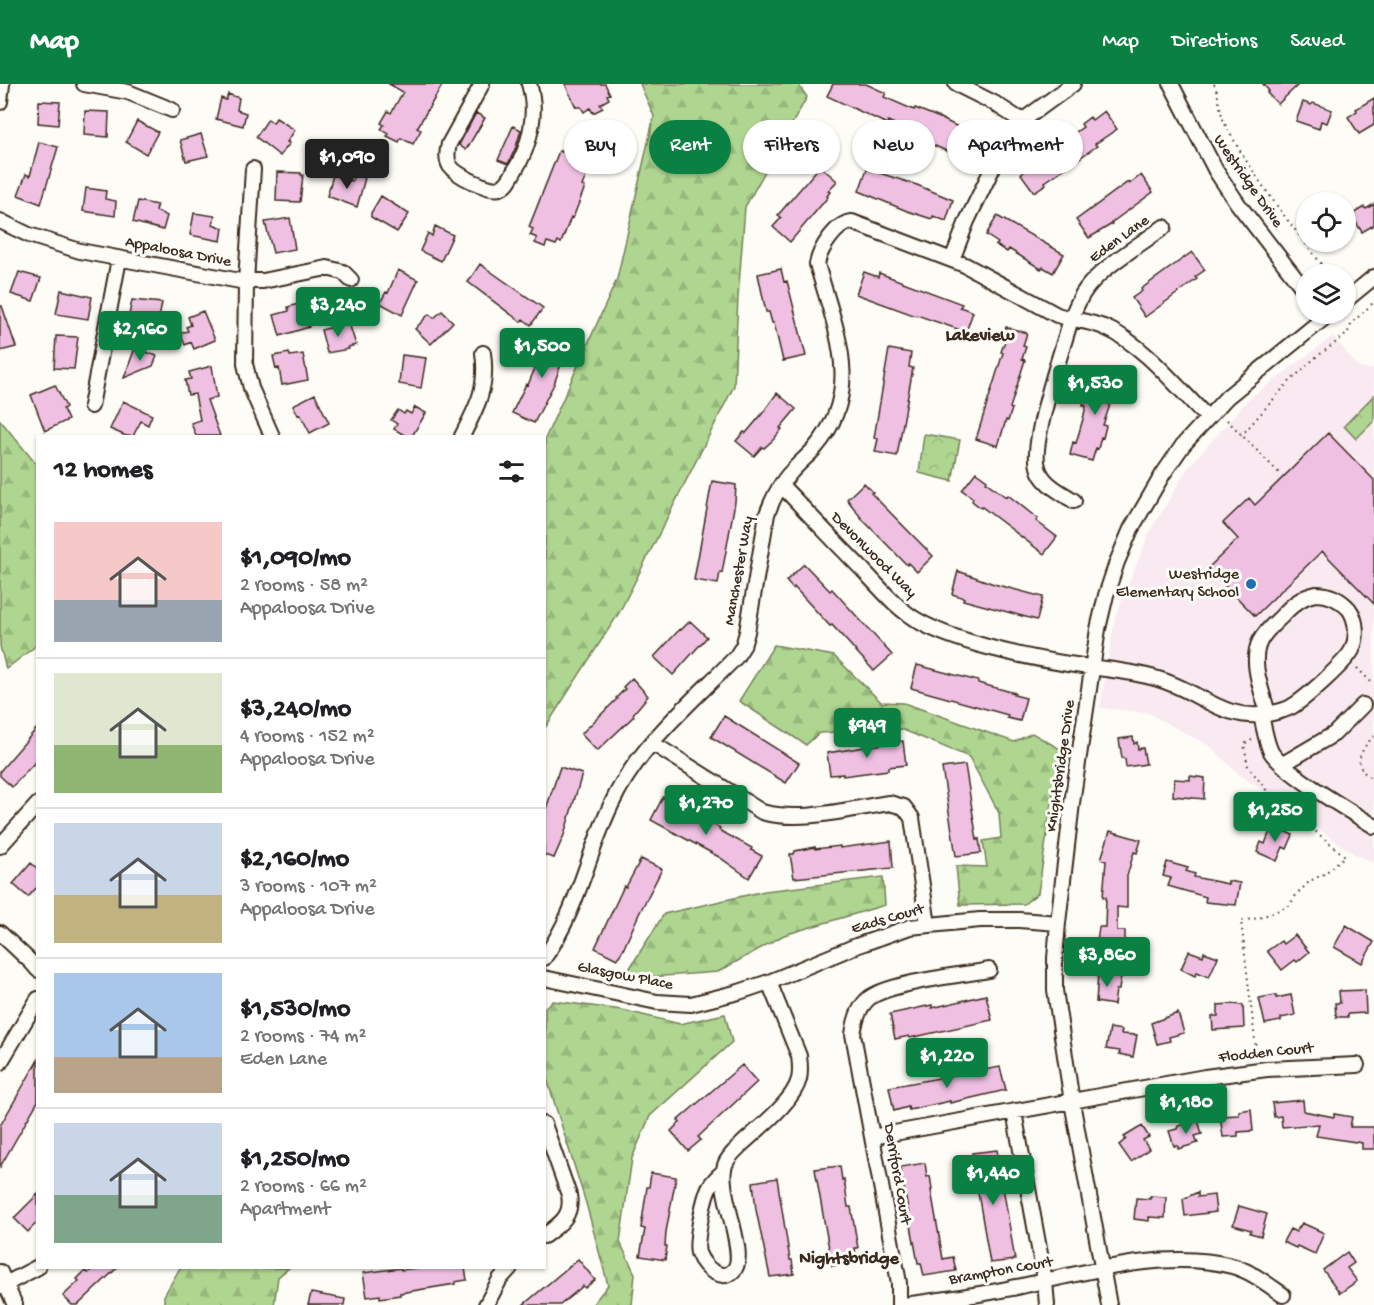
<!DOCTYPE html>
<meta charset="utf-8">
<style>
:root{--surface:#fff;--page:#f2f2f2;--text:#202124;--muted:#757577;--line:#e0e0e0;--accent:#0b8043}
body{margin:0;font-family:"Gochi Hand",sans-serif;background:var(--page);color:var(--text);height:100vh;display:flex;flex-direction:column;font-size:22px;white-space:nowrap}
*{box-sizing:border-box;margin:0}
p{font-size:20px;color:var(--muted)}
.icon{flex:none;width:33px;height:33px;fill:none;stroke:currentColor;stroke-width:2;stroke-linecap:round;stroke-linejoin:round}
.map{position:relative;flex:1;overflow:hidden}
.panel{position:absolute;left:36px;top:351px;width:510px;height:834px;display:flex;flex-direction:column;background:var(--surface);border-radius:0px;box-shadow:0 2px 4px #0004}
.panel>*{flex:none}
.top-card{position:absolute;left:564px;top:36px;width:570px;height:54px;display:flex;gap:12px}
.tools{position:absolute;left:1296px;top:108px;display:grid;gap:12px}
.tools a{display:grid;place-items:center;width:60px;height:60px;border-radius:50%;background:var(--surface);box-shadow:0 2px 4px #0004;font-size:30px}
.price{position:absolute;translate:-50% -51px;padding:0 14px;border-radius:6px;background:var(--accent);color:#fff;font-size:20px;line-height:39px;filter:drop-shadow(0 2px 3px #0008)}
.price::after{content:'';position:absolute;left:50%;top:36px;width:18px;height:14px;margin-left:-9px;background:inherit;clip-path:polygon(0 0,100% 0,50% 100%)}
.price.active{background:#222;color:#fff}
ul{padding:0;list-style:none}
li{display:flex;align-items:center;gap:18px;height:150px;padding:0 18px}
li+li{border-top:2px solid var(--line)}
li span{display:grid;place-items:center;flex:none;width:168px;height:120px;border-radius:0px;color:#555}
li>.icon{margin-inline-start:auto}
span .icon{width:72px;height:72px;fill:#fffc;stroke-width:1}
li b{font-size:26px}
h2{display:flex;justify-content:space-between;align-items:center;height:72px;padding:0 18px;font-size:26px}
.chip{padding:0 21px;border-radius:27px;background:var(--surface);box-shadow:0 2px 4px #0004;font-size:21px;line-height:54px}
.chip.active{background:var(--accent);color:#fff}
header{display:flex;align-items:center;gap:36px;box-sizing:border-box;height:84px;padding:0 30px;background:var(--accent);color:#fff}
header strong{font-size:28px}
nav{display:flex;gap:33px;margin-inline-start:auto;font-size:21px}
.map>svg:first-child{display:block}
</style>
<header>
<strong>Map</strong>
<nav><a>Map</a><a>Directions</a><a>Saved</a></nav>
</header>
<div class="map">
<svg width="1374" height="1221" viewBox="0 0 1374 1221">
<defs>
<pattern id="forest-firs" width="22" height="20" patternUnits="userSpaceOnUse" patternTransform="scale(1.5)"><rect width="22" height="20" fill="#afd691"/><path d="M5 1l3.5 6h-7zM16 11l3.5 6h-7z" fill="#97b87d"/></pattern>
<pattern id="park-crowns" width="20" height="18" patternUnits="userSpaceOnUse" patternTransform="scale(1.5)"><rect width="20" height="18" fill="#afd691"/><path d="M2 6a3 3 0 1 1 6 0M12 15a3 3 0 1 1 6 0" fill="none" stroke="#97b87d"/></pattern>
</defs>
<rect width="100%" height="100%" fill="#fdfcf7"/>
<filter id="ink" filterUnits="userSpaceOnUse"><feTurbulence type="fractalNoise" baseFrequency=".0167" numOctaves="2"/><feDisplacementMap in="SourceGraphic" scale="12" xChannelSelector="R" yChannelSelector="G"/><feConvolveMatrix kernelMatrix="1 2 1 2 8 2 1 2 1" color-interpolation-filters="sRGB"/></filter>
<g filter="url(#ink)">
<path fill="#f9eaf1" d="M1333 252 1359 284 1374 285V779L1356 771 1236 688 1211 663 1148 629 1100 624 1115 534 1149 449 1188 384 1248 316Z"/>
<path fill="url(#forest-firs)" stroke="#758058" stroke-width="1.5" d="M640 0H798L807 13 745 123 738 213 734 302 619 529 545 644V355L617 195 654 32Z
M0 336 37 381V561L6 585 0 562Z
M774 561 834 572 881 618 904 619 1014 658 1032 649 1060 665 1038 809 1024 820 960 821 956 782 987 783 983 757 1001 754 999 729 969 673 901 645 819 649 806 661 739 617Z
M883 793 885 821 784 851 718 888 623 895 664 830 765 807Z
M553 917 622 926 680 940 725 930 732 958 650 1032 632 1074 620 1158 635 1190 632 1221H592L608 1201 586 1119 545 989V923Z
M180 1184H289L278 1193 274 1221H164V1212Z"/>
<path fill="url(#park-crowns)" stroke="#758058" stroke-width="1.5" d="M1374 311V337L1356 355 1344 342Z
M924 350 960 356 952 397 919 389Z"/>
<path fill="#efc0e2" stroke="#3b2a1e" stroke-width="1.5" d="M389 0H443L417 44 421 46 413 60 401 54 399 58 387 52 389 50 381 45 384 41 381 39 388 27 391 29 403 8Z
M565 0H605L610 10 607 11 609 15 600 20 603 24 593 29 590 24 584 28 581 23H576Z
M833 0H866L886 9 884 13 914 26 915 24 940 34 974 51 973 54 986 60 976 80 917 54 918 51 888 37 887 40 827 12Z
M1263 0H1299L1278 20 1267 9 1269 7Z
M228 10 239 14 237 26 246 29 243 42 216 35 221 14 226 16Z
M1374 14V41L1359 50 1348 33 1357 27 1356 25Z
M39 17 60 18 58 41 38 39Z
M1303 18 1311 21 1313 19 1332 26 1327 39 1321 37 1319 45 1296 37Z
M85 27 109 28 108 53 84 51Z
M1104 27 1117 45 1095 60 1097 62 1045 98 1046 100 1034 108 1021 90 1032 82 1031 79 1041 72 1039 68 1049 61 1051 65 1083 43 1081 40 1090 33 1092 36Z
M476 29 485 34 466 66 459 61Z
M276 34 295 46 287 58 290 59 280 72 256 53 268 35 273 39Z
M137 37 158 48 146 70 126 58Z
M513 42 521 46 516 63 508 80 498 76Z
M201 50 208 72 186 77 180 56Z
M39 58 58 63 41 120 18 111 26 90 30 92Z
M564 60 591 71 589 76 592 78 582 102 585 103 573 134 571 133 561 159 558 157 556 161 547 158 545 163 535 159 537 154 530 151 533 145 529 143 559 67 562 68Z
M820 82 837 97 828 107 830 108 827 112 828 113 790 158 773 143 781 134 778 131Z
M867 85 917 101 953 116 946 137 933 132 932 135 907 127 859 107Z
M277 88 301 89V91H303L300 118 276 117Z
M354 90 365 94 357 123 327 112 333 91 352 97Z
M1141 91 1153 108 1111 139 1112 140 1089 154 1076 136 1128 98 1129 100Z
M86 104 106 107 105 115 116 117 115 132 83 127Z
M381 112 409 130 397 148 371 133V129Z
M138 117 157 121 156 127 167 132 163 146 133 138Z
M1374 120V141L1362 148 1351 131 1364 123 1366 125Z
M194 129 215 132 213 140 223 144 221 157 190 151Z
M997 132 1064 170 1053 189 1043 183 1041 185 1009 165 1007 168 996 161 998 159 986 151Z
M290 134 295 165 273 169 265 138Z
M435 142 453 151 441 177 420 167 428 149 432 152Z
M1192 168 1205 186 1195 193 1197 195 1145 233 1132 214 1142 207 1141 205Z
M480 180 543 224 531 241 523 235 521 238 468 198Z
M781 185 784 198 787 197 806 272 783 277 774 239H772L769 228H766L758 190Z
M398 186 418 196 402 231 380 219 386 208 388 209Z
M19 188 41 194 33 217 11 210Z
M864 188 878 193 879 189 962 220 960 223 973 228 966 248 917 231 916 232 856 210Z
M61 206 92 213 88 235 56 230Z
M132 216 162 219 158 240 147 238 146 246 134 243 135 237 128 236Z
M302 219 309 243 280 252 274 231 289 227 288 223Z
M0 222H2L16 263 0 267Z
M203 227 215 256 194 265 191 258 185 261 180 249 188 247 186 243 191 241 188 233Z
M442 227 453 238 431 260 415 245 429 230 434 234Z
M349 239 356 261 348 263 349 265 327 269 321 246Z
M1006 243 1027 249 1023 262 1026 263 1022 275 1025 276 1010 324 1012 325 1008 337 1006 336 998 362 976 355 1003 269 1001 268 1005 257 1002 256Z
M549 250 569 258 554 300 534 339 512 329 526 300 528 301Z
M56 252 78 253 74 285 54 284Z
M135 264 157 272 153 282 124 294Z
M889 265 911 269 909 283 913 284 897 372 875 368 878 355 874 354Z
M289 269 290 272 303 270 308 296 282 301 279 284 276 285 273 272Z
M402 271 426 274 421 304 399 300Z
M212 282 217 313 207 316 220 352H196L191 339 200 336 195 310 188 311 185 296 191 295 189 288Z
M1099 287 1120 292 1103 341 1106 342 1103 354 1101 353 1098 365 1096 364 1092 377 1070 371 1073 358 1076 359 1083 335 1086 322 1083 321 1086 309 1090 310Z
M55 301 66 323 63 325 68 336 45 347 31 311Z
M777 309 796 325 780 344 782 345 773 356 764 364 762 363 754 372 736 357 744 348 746 349 762 330Z
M315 310 329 339 310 349 300 330 298 331 293 321Z
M123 317 152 331 148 341 141 337 133 352H126L110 345Z
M415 323 426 329 412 352H406L394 345 397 340 391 336 398 326 404 330 406 327 411 330Z
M1328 349 1374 396V520L1322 467 1255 532 1208 484 1238 455 1223 439 1249 414 1255 421Z
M976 388 987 396 986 398 1006 413 1008 411 1038 435 1036 437 1057 453 1044 470 982 423 981 424 972 417 973 414 962 406Z
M712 397 736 401 735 418 722 489 720 488 718 500 694 496Z
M864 399 873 408 871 409 933 472 917 488 908 479 907 481 862 435 847 415Z
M804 480 830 507 832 505 892 571 874 587 832 541 830 542 794 503 793 505 786 497Z
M958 487 994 500 1043 513 1037 536 963 516 964 514 952 510Z
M690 537 707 553 673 591 654 573 680 545 681 546Z
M917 581 978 597V599L1015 609 1014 611 1026 614 1020 637 1007 634 1008 631 911 604Z
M632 594 648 612 633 630 634 632 597 667 581 650 617 615 616 614 625 605 623 603Z
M724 632 799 679 786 699 711 653Z
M38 643V675L12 703 0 692V687Z
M1133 653 1134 660 1137 658 1138 665 1143 664 1146 680 1126 683 1125 675 1122 674 1119 655Z
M903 657 906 681 888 683V686L843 692V690L830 691 827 669Z
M965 681 977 756 979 755 981 769 956 772 942 684Z
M560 683 582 690 564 751 554 774 544 771V731Z
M1190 692 1205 694 1204 715 1173 712 1174 695 1190 696Z
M663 713 720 744 719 746 752 764 751 766 762 772 749 794 719 773 651 736Z
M1272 742 1293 751 1287 765 1283 763 1277 777 1257 768 1261 758 1265 760Z
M1110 747 1141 756 1137 769 1134 768 1127 792V824L1117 823V847H1125V869L1101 872 1100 858H1097L1099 843H1105L1106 813H1103L1106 777 1101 775Z
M891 757 893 784 794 794 790 770H794L795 767 815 763V765L840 762V764Z
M641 775 662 785 639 830 623 866 617 875 595 864 624 802 626 803Z
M1167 778 1188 784 1186 787 1195 790 1194 793 1228 800V797L1240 799 1236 821 1205 818 1206 813 1168 802 1171 794 1163 792Z
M31 779 38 785V802L28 813 13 800Z
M1346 841 1374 858 1362 879 1334 863Z
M1295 851 1309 868 1297 878 1295 876 1282 886 1267 867 1281 857 1283 860Z
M1189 867 1203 872 1204 868 1218 873 1209 893 1197 888 1195 892 1181 885Z
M1098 889 1121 891 1119 906H1116L1114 921 1096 918Z
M1365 906 1366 929 1348 930V933H1336L1335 919H1340L1339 907Z
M986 911 992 936 910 954 909 952 895 955 890 930 932 921V924Z
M1276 911V914L1291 911 1295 931 1281 934V937L1265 940 1259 914Z
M1231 920 1243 921 1244 944 1213 946 1212 932H1218V921Z
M1178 929 1184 949 1169 953 1170 957 1157 960 1151 939Z
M1110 944 1122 946 1121 950 1137 951 1133 973 1119 970 1120 967 1106 965Z
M38 976V1017L0 1083V1042Z
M742 981 757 998 698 1053 701 1056 688 1067 671 1047 680 1038 678 1036Z
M1000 983 1006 1006 950 1019V1017L909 1026 908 1023 894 1027 889 1003Z
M1303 1016 1304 1027 1334 1033V1030L1352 1033 1350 1043H1374V1065H1362V1059L1316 1052 1319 1040 1282 1043 1281 1032 1274 1033 1272 1019Z
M1251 1025 1253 1047 1238 1048V1052L1223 1053 1220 1032 1239 1031V1027Z
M1198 1036 1202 1050 1195 1052 1198 1059 1178 1065V1062H1174L1169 1047 1177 1045 1178 1042Z
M1142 1042 1149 1053 1143 1056 1149 1065 1131 1078 1119 1061 1126 1055 1124 1053Z
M997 1066 1015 1176 990 1179 976 1097 974 1098 972 1069Z
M925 1079 927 1093 930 1092 932 1105 931 1106 943 1175 953 1173 956 1187 924 1192 921 1179H918L900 1083Z
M840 1082 842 1096 844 1095 848 1123H851L858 1164H855L857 1179 832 1182 815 1085Z
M651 1089 676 1093 666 1148 665 1162H667L665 1176 640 1172 645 1145 641 1144 647 1103H649Z
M777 1094 790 1176H792L794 1190 770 1193 756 1126 753 1098Z
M1198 1108V1113L1214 1111 1216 1128 1185 1132 1183 1115Z
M38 1110V1137L28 1148 14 1134Z
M1150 1112 1166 1113 1165 1134 1149 1133V1137L1134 1135 1136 1114 1150 1115Z
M1239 1122 1267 1130 1261 1152 1250 1149 1251 1146 1233 1141Z
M1302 1139 1324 1149 1315 1170 1297 1162 1296 1164 1283 1158 1290 1145 1296 1148Z
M1347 1168 1354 1179 1347 1184 1357 1197 1340 1209 1323 1186Z
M578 1175 595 1196 585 1204 583 1202 560 1221H523Z
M94 1184H117L78 1221H72L63 1212 79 1197 77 1195 85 1187 88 1189Z
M401 1184V1186L416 1184H465L467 1196 455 1198V1200L400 1209V1211L380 1214V1211L367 1213 363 1189Z
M311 1209 345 1215 344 1221H308Z"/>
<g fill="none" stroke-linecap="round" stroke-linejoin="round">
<defs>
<path id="minor" d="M84 0 128 8 172 26
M482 0 449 60C447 68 446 75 450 82 456 91 490 108 500 104 508 101 511 93 515 86 530 62 538 28 529 0
M956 0 994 19 1022 37
M1171 0 1216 87 1238 120 1306 208
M0 18 2 0
M253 85 246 198 245 280 251 304 272 352
M0 137 29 151 80 167 240 197H263L327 184 343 188 351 196
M952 176 967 137 1008 52 1022 37 1073 0
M1346 216 1374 193
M91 322 119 175
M462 352C477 323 488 303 483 269
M781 401C808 429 835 458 863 486 880 504 898 526 920 538 958 559 1025 573 1068 580 1099 585 1129 586 1158 595 1198 606 1224 638 1268 630
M1074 417C1061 408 1042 400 1038 383 1030 358 1063 264 1071 235 1075 225 1079 214 1086 205 1102 183 1141 160 1164 143
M1316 510C1330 510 1340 515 1349 525 1357 536 1358 553 1352 566 1346 578 1304 616 1291 623 1284 627 1276 628 1268 630 1263 609 1249 578 1260 557 1265 547 1274 540 1282 532 1292 521 1301 513 1316 510Z
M1261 632C1264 643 1266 658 1271 668 1285 690 1350 727 1374 742
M652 659 762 728C800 739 850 725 889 719L904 723 912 734 928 841
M1283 680 1334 650 1363 621
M0 762 38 720
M0 849 32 879 38 886
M544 874C578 827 587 770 612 719 639 661 692 618 736 573L743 562 747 548 767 430C773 414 780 399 792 387 799 379 808 372 815 364 865 306 835 245 817 180 820 165 836 139 852 138L965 181 1057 231C1073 236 1090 237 1106 244 1143 260 1178 304 1207 333
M544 894 657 918 691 920 739 908 769 898 856 862 910 843 980 836H1019L1058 839
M0 979 38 915
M1014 1028 1045 1197 1047 1221
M544 1040 569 1111C573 1132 560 1140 544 1152
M872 1053 1205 993 1267 985 1357 981
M723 1088C718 1092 714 1096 710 1102 704 1112 695 1158 698 1169 701 1177 708 1186 716 1189 722 1192 728 1192 733 1187 750 1172 716 1107 725 1081 728 1072 736 1066 742 1060 759 1044 794 1017 799 995 801 987 800 980 799 972L769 898
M0 1188 15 1221
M0 1203 38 1183
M486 1221 500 1195 510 1184
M899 1221V1199L853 950C855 937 858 925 867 916 884 899 963 891 989 886
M904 1221C938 1216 973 1212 1007 1205 1078 1191 1161 1164 1232 1182 1251 1187 1267 1200 1283 1211
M1109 1221 1072 1018 1055 906V874L1058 839 1072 719 1098 545 1106 511 1117 478 1131 445 1163 390 1183 361 1227 313 1329 230"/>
</defs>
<use href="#minor" stroke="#3b2a1e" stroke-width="18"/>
<path stroke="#3b2a1e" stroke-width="2" stroke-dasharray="1.5 4.5" stroke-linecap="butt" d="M1214 0C1220 13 1219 27 1225 40 1247 82 1277 123 1306 160 1315 171 1322 184 1335 190
M1227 336 1280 390
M1241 352 1287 300 1315 274 1347 250 1352 239 1374 218
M1357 584 1374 601
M1374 652C1360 666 1350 684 1374 695
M1252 656 1244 660 1248 682 1267 707 1345 772 1324 790 1310 797 1296 811 1289 822 1259 834 1241 837 1257 973"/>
<use href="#minor" stroke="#fdfcf7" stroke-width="14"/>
</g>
</g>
<circle fill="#1f6fb2" stroke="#fdfcf7" stroke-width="2" cx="1251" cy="500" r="6"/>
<g text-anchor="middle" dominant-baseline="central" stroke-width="6" stroke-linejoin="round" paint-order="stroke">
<g font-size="16" fill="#3b2a1e" stroke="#fdfcf7">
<text transform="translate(1247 98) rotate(55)">Westridge Drive</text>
<text transform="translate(1120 156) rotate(-36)">Eden Lane</text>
<text transform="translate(178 169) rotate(11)">Appaloosa Drive</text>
<text transform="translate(873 472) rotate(45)">Devonwood Way</text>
<text transform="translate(740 487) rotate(-80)">Manchester Way</text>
<text transform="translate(1062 682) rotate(-82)">Knightsbridge Drive</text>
<text transform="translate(888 836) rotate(-16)">Eads Court</text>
<text transform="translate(625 893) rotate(11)">Glasgow Place</text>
<text transform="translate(1266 970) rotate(-6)">Flodden Court</text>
<text transform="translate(896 1090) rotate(80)">Derriford Court</text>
<text transform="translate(1001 1188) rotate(-10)">Brampton Court</text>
</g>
<g font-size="16" fill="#3b2a1e" stroke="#fdfcf7" text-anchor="end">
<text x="1239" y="491">Westridge<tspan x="1239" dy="18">Elementary School</tspan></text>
</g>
<g font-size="18" font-weight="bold" fill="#3b2a1e" stroke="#fdfcf7">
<text x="980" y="252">Lakeview</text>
<text x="849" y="1175">Nightsbridge</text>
</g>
</g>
</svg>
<div class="tools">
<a><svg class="icon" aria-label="locate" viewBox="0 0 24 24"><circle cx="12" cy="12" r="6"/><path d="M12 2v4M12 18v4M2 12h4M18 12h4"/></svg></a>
<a><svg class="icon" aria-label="layers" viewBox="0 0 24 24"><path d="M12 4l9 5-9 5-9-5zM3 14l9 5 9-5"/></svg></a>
</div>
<b class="price active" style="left:347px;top:106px">$1,090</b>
<b class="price" style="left:338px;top:254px">$3,240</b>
<b class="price" style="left:140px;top:278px">$2,160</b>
<b class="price" style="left:542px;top:295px">$1,500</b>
<b class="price" style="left:1095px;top:332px">$1,530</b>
<b class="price" style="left:867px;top:675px">$949</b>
<b class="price" style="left:706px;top:752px">$1,270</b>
<b class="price" style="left:1275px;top:759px">$1,250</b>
<b class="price" style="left:1107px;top:904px">$3,860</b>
<b class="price" style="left:947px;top:1005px">$1,220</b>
<b class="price" style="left:1186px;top:1051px">$1,180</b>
<b class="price" style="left:993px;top:1122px">$1,440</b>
<div class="top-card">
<a class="chip">Buy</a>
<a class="chip active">Rent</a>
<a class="chip">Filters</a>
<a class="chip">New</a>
<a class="chip">Apartment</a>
</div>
<section class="panel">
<h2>12 homes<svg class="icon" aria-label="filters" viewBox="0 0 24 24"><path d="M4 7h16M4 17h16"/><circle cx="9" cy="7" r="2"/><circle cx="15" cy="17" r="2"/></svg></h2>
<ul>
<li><span style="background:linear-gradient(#f6c9c9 65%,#9aa5b1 0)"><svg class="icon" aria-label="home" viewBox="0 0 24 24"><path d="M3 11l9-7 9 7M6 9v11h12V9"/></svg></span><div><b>$1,090/mo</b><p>2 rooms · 58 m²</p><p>Appaloosa Drive</p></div></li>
<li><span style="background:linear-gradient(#dfe7d0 60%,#8fb573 0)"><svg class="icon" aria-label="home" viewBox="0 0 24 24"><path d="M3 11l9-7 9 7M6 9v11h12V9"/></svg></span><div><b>$3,240/mo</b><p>4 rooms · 152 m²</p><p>Appaloosa Drive</p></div></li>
<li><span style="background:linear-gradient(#c9d6e8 60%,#c2b280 0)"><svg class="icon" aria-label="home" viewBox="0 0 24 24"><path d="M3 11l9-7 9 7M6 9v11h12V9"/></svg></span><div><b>$2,160/mo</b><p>3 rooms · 107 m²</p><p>Appaloosa Drive</p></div></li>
<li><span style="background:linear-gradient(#a9c7e8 70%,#b9a48a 0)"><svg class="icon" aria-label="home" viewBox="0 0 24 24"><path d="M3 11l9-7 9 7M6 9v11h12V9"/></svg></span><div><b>$1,530/mo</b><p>2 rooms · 74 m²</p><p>Eden Lane</p></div></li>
<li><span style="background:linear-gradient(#c9d6e8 60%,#7fa58c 0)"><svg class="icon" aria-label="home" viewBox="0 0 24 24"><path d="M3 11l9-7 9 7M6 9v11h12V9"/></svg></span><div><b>$1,250/mo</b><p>2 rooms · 66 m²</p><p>Apartment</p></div></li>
</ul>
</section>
</div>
